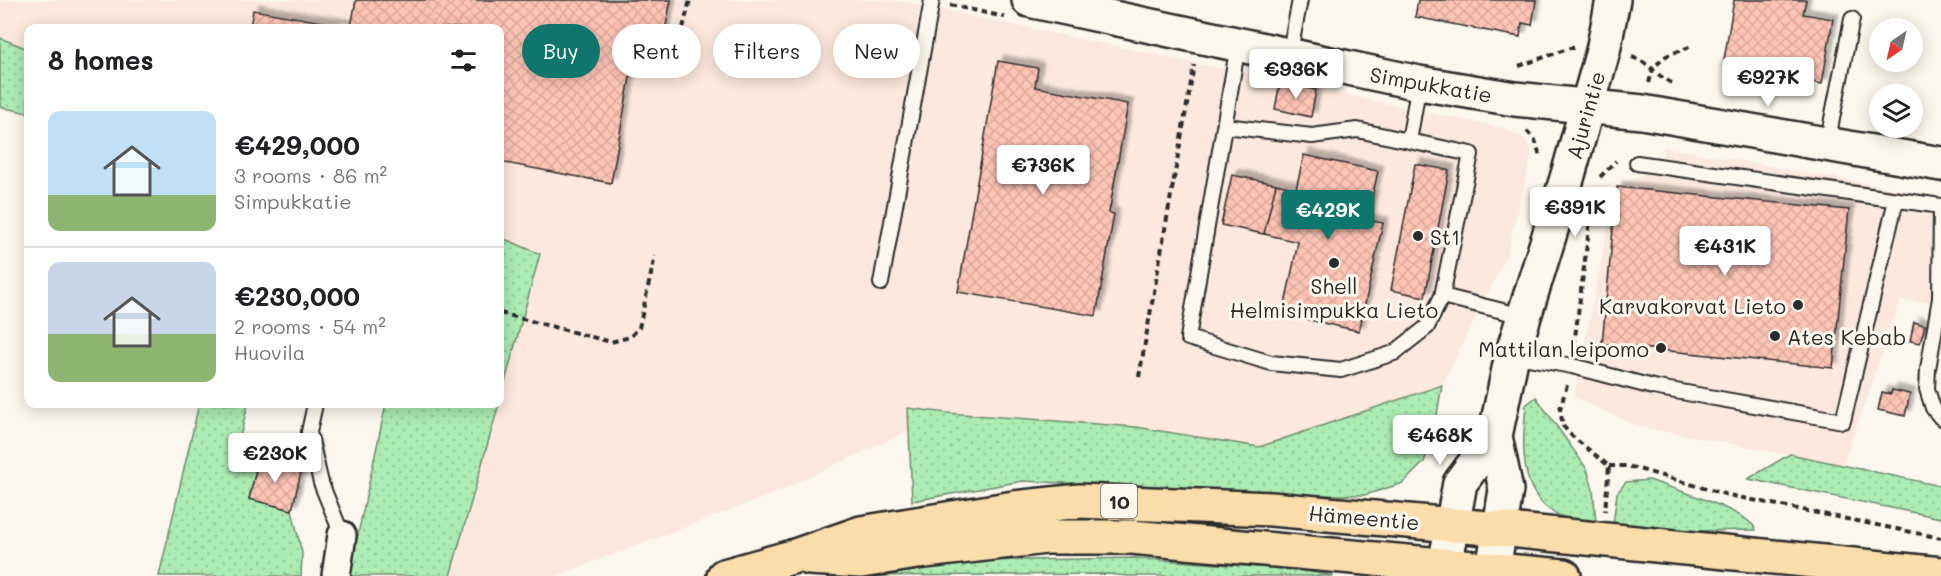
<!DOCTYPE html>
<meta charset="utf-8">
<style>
:root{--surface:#fff;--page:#f2f2f2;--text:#202124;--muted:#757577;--line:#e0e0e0;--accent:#0f766e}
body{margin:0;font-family:Mali,sans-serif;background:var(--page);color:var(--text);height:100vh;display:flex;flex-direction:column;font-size:22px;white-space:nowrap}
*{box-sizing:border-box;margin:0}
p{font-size:20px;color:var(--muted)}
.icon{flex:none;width:33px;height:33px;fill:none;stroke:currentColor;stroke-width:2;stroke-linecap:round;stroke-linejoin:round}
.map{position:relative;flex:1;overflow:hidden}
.drawer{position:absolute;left:24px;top:24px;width:480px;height:384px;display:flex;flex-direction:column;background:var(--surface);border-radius:12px;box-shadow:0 3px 15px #0003}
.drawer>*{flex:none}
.hud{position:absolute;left:522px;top:24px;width:570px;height:54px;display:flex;gap:12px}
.needle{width:39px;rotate:214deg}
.controls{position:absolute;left:1869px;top:18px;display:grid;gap:12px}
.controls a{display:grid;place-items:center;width:54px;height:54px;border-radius:50%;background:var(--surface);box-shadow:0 3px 15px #0003;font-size:30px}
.price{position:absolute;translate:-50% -51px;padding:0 14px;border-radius:6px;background:#fff;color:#222;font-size:20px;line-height:39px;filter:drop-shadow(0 2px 3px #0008)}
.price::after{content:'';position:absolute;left:50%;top:36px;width:18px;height:14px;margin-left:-9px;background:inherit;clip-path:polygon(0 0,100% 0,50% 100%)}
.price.active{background:var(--accent);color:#fff}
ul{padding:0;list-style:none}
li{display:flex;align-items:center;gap:18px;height:150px;padding:0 24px}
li+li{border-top:2px solid var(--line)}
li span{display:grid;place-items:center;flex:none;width:168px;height:120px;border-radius:12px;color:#555}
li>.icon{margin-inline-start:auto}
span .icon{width:72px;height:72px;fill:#fffc;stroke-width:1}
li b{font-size:26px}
h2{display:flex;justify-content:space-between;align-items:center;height:72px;padding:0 24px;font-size:26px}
.pill{padding:0 21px;border-radius:27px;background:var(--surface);box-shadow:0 3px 15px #0003;font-size:21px;line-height:54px}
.pill.active{background:var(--accent);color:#fff}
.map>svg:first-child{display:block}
</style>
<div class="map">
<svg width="1941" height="576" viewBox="0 0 1941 576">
<defs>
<pattern id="grass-dots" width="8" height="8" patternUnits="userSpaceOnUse" patternTransform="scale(1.5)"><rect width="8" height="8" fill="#acebb3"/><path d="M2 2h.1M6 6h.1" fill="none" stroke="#94ca9a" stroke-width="1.8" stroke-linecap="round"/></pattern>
<pattern id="building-cross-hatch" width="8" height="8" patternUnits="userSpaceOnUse" patternTransform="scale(1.5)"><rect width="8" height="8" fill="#fec4b6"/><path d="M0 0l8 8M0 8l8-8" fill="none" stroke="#daa99d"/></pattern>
<filter id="shadow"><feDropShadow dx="5.5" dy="-5.5" stdDeviation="1.5" flood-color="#0004"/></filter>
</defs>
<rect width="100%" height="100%" fill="#fbf7ec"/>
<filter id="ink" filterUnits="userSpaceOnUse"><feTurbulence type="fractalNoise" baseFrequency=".0167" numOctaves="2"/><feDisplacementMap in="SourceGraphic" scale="12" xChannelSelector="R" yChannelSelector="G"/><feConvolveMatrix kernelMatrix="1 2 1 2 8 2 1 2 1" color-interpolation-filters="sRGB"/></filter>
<g filter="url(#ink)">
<path fill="#fce8dc" d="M0 0H889L925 6 1502 128 1524 138 1532 153 1506 257 1442 385 1259 447 1136 427 947 413 770 495 556 576H450L540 254 500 237V28H28V49L0 38Z
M1663 147 1941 197V303L1901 300 1843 465 1637 426 1574 397 1616 187 1662 166Z"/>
<path fill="url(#grass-dots)" stroke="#6c8b6f" stroke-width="1.5" d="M0 38 28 49V113L0 107Z
M500 237 540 254 500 400Z
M1442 385 1434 432 1424 462 1403 483 1365 495H1302L1023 481 912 501 908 408 947 413 1136 427 1259 447Z
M1536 397 1587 469 1593 489 1596 523C1582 521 1566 520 1554 513 1517 490 1523 442 1526 405Z
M199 404H248L238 445 260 454 249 499 292 510 302 553 301 576H159Z
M386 404H499L450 576H349Z
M1790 454 1941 486V518L1748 479Z
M1649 480C1669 487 1751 512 1756 530L1692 531 1613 525 1617 493 1626 482Z
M1135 558 1299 570 1334 576H1127L1107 574 878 576 972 561Z"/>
<path fill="url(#building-cross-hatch)" stroke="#2b2b2b" stroke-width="1.5" filter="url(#shadow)" d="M356 0H671L658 66 633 61 611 183 500 162V28H250L253 10 351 27Z
M1418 0H1536L1532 25 1522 23 1520 37 1415 17Z
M1734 0H1806L1803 14 1833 19 1822 84 1723 66Z
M998 61 1038 68 1035 87 1128 104 1109 213 1114 214 1096 316 958 292Z
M1280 82 1316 90 1311 117 1275 109Z
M1304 155 1378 171 1367 220 1383 223 1359 331 1283 314 1298 242 1264 234 1276 184 1296 189Z
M1415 164 1449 170 1425 297 1391 290Z
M1232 175 1276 184 1264 234 1221 225Z
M1617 187 1849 210 1833 368 1602 344Z
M1914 322 1925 325 1920 343 1910 341Z
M1892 390 1910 394 1905 416 1878 410 1882 392 1891 394Z
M260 454 278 459 276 466 301 472 292 510 249 499Z"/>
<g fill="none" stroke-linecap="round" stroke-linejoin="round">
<defs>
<path id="lane" d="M1238 45 1188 338 1271 363 1341 370 1394 353 1427 327 1442 296 1523 316
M1289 56 1300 0
M1225 126 1312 136 1357 130 1471 154 1442 296
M1409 141 1419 83
M1827 144 1852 19
M1637 163 1941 206
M1941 206 1940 298 1928 369 1927 389 1933 408 1941 418
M881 283 932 0
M1512 355 1572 366 1653 387 1843 421 1896 200
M315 404 309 432 321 483 342 535"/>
<path id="street" d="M336 576 342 535"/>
<path id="secondary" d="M1029 0 1419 83 1515 99 1642 112 1941 164
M1445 576V566L1460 483 1495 436
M1492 576 1506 490 1495 436 1512 355 1568 175 1603 51 1613 0"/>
<path id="highway" d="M809 558 861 561 917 552 1046 537H1131L1564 576
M724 576 792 557 861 533 1014 508 1080 501 1271 509 1499 529 1941 574"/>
</defs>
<use href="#lane" stroke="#2b2b2b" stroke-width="18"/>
<use href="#street" stroke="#2b2b2b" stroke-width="32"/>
<use href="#secondary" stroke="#2b2b2b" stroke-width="38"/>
<use href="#highway" stroke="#2b2b2b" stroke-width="38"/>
<path stroke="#2b2b2b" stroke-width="4" stroke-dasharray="6 4.5" stroke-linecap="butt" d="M950 5 1005 17
M683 28 690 0
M1632 57C1649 62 1660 80 1675 84
M1519 66 1570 48H1574
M1649 83 1653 68 1666 56 1692 46
M1527 131 1535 140 1540 156
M1600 177 1616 161
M500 313 611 342 630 337 639 328 655 256
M1574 345 1591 213
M1139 377 1194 65
M1567 385 1560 409 1563 426 1573 437 1609 466 1605 511
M1609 466H1628L1728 495 1941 538"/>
<use href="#lane" stroke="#fbf7ec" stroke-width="14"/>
<use href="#street" stroke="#fbf7ec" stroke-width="27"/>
<use href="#secondary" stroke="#fbf7ec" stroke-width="33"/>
<use href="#highway" stroke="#faddab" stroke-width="33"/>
</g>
</g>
<g fill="#2b2b2b" stroke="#fbf7ec" stroke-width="2">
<circle cx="1418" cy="236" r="6"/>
<circle cx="1334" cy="263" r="6"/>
<circle cx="1798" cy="305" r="6"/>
<circle cx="1775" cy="336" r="6"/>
<circle cx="1661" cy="348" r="6"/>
</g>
<g text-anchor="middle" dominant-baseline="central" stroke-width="6" stroke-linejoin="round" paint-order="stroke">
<rect fill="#fbf7ec" stroke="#696865" stroke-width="1.5" x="1101" y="484" width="36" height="34" rx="4.5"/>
<g font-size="20" font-weight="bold" fill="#2b2b2b">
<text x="1119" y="501">10</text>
</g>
<g font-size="21" fill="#2b2b2b" stroke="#fbf7ec">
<text transform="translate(1431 84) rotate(10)">Simpukkatie</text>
<text transform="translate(1585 115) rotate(-74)">Ajurintie</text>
<text transform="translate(1364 517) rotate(5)">Hämeentie</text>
</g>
<g font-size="21" fill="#2b2b2b" stroke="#fbf7ec" text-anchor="start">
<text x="1430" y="236">St1</text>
<text x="1334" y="285" text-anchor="middle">Shell<tspan x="1334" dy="24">Helmisimpukka Lieto</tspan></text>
<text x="1786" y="305" text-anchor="end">Karvakorvat Lieto</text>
<text x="1787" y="336">Ates Kebab</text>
<text x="1649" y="348" text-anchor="end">Mattilan leipomo</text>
</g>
</g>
</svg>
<div class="controls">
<a><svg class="needle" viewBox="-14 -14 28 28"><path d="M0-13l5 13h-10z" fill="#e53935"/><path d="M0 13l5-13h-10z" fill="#757577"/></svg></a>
<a><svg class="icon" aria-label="layers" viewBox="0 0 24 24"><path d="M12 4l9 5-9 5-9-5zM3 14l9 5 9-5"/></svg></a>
</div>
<b class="price" style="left:1296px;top:100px">€936K</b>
<b class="price" style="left:1768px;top:108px">€927K</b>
<b class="price" style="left:1043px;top:196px">€736K</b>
<b class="price" style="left:1575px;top:238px">€391K</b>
<b class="price active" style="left:1328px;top:241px">€429K</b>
<b class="price" style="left:1725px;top:277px">€431K</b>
<b class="price" style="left:1440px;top:466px">€468K</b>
<b class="price" style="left:275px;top:484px">€230K</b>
<div class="hud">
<a class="pill active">Buy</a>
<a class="pill">Rent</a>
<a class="pill">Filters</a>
<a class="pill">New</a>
</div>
<section class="drawer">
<h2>8 homes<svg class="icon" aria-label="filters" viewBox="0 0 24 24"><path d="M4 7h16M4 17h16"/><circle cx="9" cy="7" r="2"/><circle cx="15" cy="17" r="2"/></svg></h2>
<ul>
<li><span style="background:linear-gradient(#bfe0f5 70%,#8fb573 0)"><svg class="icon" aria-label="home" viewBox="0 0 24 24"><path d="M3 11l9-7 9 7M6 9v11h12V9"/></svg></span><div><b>€429,000</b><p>3 rooms · 86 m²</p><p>Simpukkatie</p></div></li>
<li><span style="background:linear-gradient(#c9d6e8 60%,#8fb573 0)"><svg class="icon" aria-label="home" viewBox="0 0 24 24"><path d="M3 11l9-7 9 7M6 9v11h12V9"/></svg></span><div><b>€230,000</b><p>2 rooms · 54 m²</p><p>Huovila</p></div></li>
</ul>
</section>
</div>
